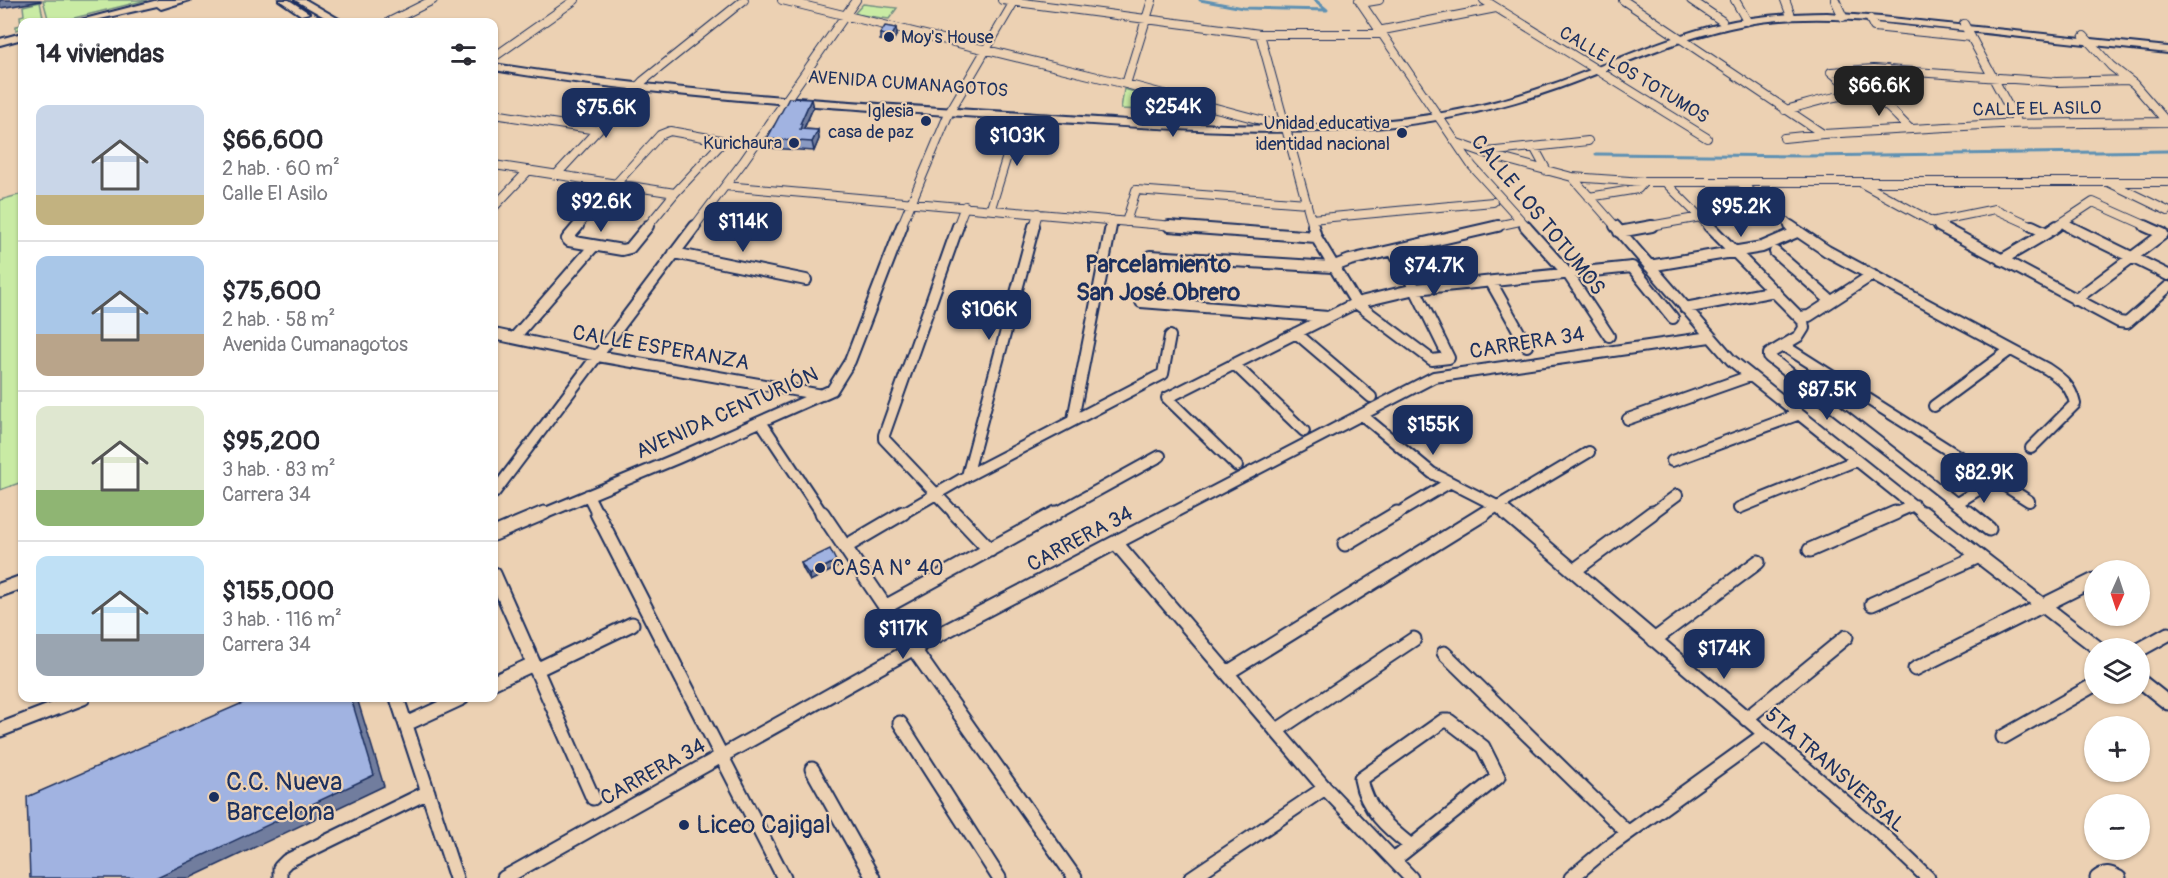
<!DOCTYPE html>
<html lang="es">
<meta charset="utf-8">
<style>
:root{--surface:#fff;--page:#f7f7f7;--text:#2b2b33;--muted:#7c7c81;--line:#e1e1e2;--accent:#1b2f5e}
body{margin:0;font-family:Pangolin,sans-serif;background:var(--page);color:var(--text);height:100vh;display:flex;flex-direction:column;font-size:22px;white-space:nowrap}
*{box-sizing:border-box;margin:0}
p{font-size:20px;color:var(--muted)}
.icon{flex:none;width:33px;height:33px;fill:none;stroke:currentColor;stroke-width:2;stroke-linecap:round;stroke-linejoin:round}
.map{position:relative;flex:1;overflow:hidden}
.panel{position:absolute;left:18px;top:18px;width:480px;height:684px;display:flex;flex-direction:column;background:var(--surface);border-radius:12px;box-shadow:0 2px 4px #0004}
.panel>*{flex:none}
.needle{width:39px;rotate:183deg}
.controls{position:absolute;left:2084px;top:560px;display:grid;gap:12px}
.controls a{display:grid;place-items:center;width:66px;height:66px;border-radius:50%;background:var(--surface);box-shadow:0 2px 4px #0004;font-size:30px}
.price{position:absolute;translate:-50% -51px;padding:0 14px;border-radius:12px;background:var(--accent);color:#fff;font-size:20px;line-height:39px;filter:drop-shadow(0 2px 3px #0008)}
.price::after{content:'';position:absolute;left:50%;top:36px;width:18px;height:14px;margin-left:-9px;background:inherit;clip-path:polygon(0 0,100% 0,50% 100%)}
.price.on{background:#222;color:#fff}
ul{padding:0;list-style:none}
li{display:flex;align-items:center;gap:18px;height:150px;padding:0 18px}
li+li{border-top:2px solid var(--line)}
li span{display:grid;place-items:center;flex:none;width:168px;height:120px;border-radius:12px;color:#555}
li>.icon{margin-inline-start:auto}
span .icon{width:72px;height:72px;fill:#fffc;stroke-width:1}
li b{font-size:26px}
h2{display:flex;justify-content:space-between;align-items:center;height:72px;padding:0 18px;font-size:26px}
.map>svg:first-child{display:block}
</style>
<div class="map">
<svg width="2168" height="878" viewBox="0 0 2168 878">
<rect width="100%" height="100%" fill="#ecd1b3"/>
<filter id="ink" filterUnits="userSpaceOnUse"><feTurbulence type="fractalNoise" baseFrequency=".0167" numOctaves="2"/><feDisplacementMap in="SourceGraphic" scale="12" xChannelSelector="R" yChannelSelector="G"/><feConvolveMatrix kernelMatrix="1 2 1 2 8 2 1 2 1" color-interpolation-filters="sRGB"/></filter>
<g filter="url(#ink)">
<path fill="#c9eba4" stroke="#728d81" stroke-width="1.5" d="M43 0H147L58 22H49Z
M40 2 44 22H22V28L16 30V26L21 25 20 16 24 15 23 6Z
M863 4 897 8 889 19 854 14Z
M1124 89 1212 113 1121 109Z
M22 194V482L0 490V200Z"/>
<g fill="none" stroke-linecap="round" stroke-linejoin="round">
<path stroke="#5e91b3" stroke-width="3" d="M1200 0 1243 8 1327 10 1315 0
M1596 154 1807 156 2168 151"/>
<defs>
<path id="minor-far2" d="M782 0 1126 84 1268 122
M1002 0 1260 34H1380
M1359 0 1472 166 1527 227
M1484 0 1707 138
M1623 0 1823 134 2000 124 2168 122
M1691 0 1722 21
M1735 0 1747 21
M1785 0 1791 16
M1835 0 1843 17
M1361 3 1379 0
M1870 19 1874 27 1971 37
M389 22 433 0
M1964 24 2018 124
M1378 31 1496 8
M1260 34 1313 227
M2084 36 2111 66 2134 84 2167 122
M494 57 575 0
M1887 69 1915 90
M1126 84 1152 0
M1859 95 1831 72 1874 69 2056 82 2129 80
M1785 110C1807 105 1852 88 1873 97 1887 103 1898 118 1909 128
M494 114 597 130
M1784 138 1823 134
M1457 143 1497 157 1572 177 1644 182H2168
M1534 147 1547 171
M1487 152 1588 141
M494 165 675 193
M556 175 643 81 744 0
M1572 177 1616 227
M1666 183 1710 227
M1741 183 1792 227
M2110 183 2168 211
M1863 184 1942 227
M725 186 1185 227
M1589 197 1638 189 1644 182
M494 207 529 170
M991 208 1019 117
M1311 219 1493 202
M1126 222 1136 190 1307 203
M1931 222 1995 209 2035 227
M2062 223 2071 227
M577 227 660 135 670 131 720 140 721 144 675 193 647 227
M694 227 743 162 856 0
M901 227 949 113 1015 0
M957 227 965 206
M1034 227 1038 213
M1111 227 1112 220
M1492 227 1520 221
M1644 227 1701 217
M2055 227 2093 202 2149 227"/>
<path id="minor-far1" d="M578 226 567 239 569 241 622 250 630 248 648 226
M1169 226 1316 237
M1313 226 1316 237 1356 303 1432 360 1449 358 1415 289 1393 251
M1525 226 1568 274 1609 336
M1615 226 1731 360 1925 515
M1709 226 1803 321 1804 328 1799 336 1769 354V357L1971 515
M1790 226 1827 251 2047 369C2062 379 2071 386 2075 404L2031 448
M1939 226 2119 322 2127 323 2168 287
M2068 226 2168 275
M1619 232 1652 226
M2047 233 2057 226
M1775 252 1831 301
M674 253 806 280
M1150 256 1332 267 1350 260 1498 226
M2001 260 2047 233 2032 226
M1649 266 1762 247 1797 232
M1491 282 1527 346
M2075 300 2163 234 2145 226
M1141 302 1328 317
M1685 308 1775 291
M1800 317 1809 316 1872 275
M1296 333 1371 397
M494 334 598 356 822 395
M514 338 594 246
M1784 346 2029 501
M1234 364 1304 431
M1934 406 2010 350
M1362 415 1432 473 1497 506 1507 515
M1073 419 1111 226
M1628 419 1750 376
M761 422 823 515
M1672 461 1797 415
M1237 466 1167 398 1356 303 1415 289 1632 267 1673 318
M967 476 1034 226
M494 493 695 226
M588 495 598 515
M1957 503 1996 479
M1739 508 1855 461
M541 515 678 458 832 390 850 361 902 226
M900 515 967 476 1163 374 1170 336
M956 515 884 439V435L958 226
M1053 515 1160 456
M1169 515 1434 377 1710 337
M1395 515 1449 483
M1483 515 1589 452
M1650 515 1677 495
M1891 515 1914 505"/>
<path id="minor" d="M597 513 784 878
M822 513 913 648 1075 878
M955 513 990 550
M1506 513 1881 833 1928 878
M1923 513 2098 648
M1969 513 1989 529
M494 534 544 513
M1116 543 1325 788 1411 878
M1345 544 1397 513
M845 547 903 513
M1810 550 1895 513
M1575 570 1652 513
M494 574 593 798
M0 590 22 582
M1872 604 1977 557
M885 607 1056 513
M1654 640 1758 562
M2139 650 2168 634
M1444 653 1628 833
M1915 669 2094 580
M536 670 632 624
M1227 673 1485 513
M2139 680 2168 703
M494 682 533 664
M397 698 456 878
M1746 719 1846 637
M900 723 999 878
M406 724 462 698
M0 730 83 698
M1276 731 1414 639
M2003 737 2094 685
M812 769 873 878
M1394 860 1498 777 1483 747 1449 721H1443L1361 779C1366 809 1388 828 1411 846
M280 878V868L287 861 428 792
M504 878 921 644 1172 513
M1191 878 1325 788
M1571 878 1607 848 1764 735
M2097 878C2105 871 2110 873 2119 878"/>
<path id="tertiary" d="M158 0H190L161 9 157 6 87 22H73Z
M279 0H289L309 13 301 15Z
M295 0H306L344 22H333Z
M1827 13 1881 17 2168 47V53C2095 45 2021 37 1948 29 1881 22 1811 12 1744 25 1680 37 1620 66 1559 88 1503 108 1445 121 1385 127 1261 139 1134 126 1011 119 838 108 664 98 494 70V64C668 92 846 102 1022 113 1152 121 1285 135 1415 117 1462 111 1508 100 1553 84 1609 64 1662 38 1720 24 1755 16 1791 13 1827 13Z
M22 33V39L0 45V39Z"/>
</defs>
<use href="#minor-far2" stroke="#1b2f5e" stroke-width="10"/>
<use href="#minor-far1" stroke="#1b2f5e" stroke-width="14"/>
<use href="#minor" stroke="#1b2f5e" stroke-width="17"/>
<use href="#tertiary" stroke="#1b2f5e" stroke-width="4"/>
<use href="#minor-far2" stroke="#ecd1b3" stroke-width="8"/>
<use href="#minor-far1" stroke="#ecd1b3" stroke-width="10"/>
<use href="#minor" stroke="#ecd1b3" stroke-width="13"/>
<use href="#tertiary" fill="#ecd1b3" fill-rule="evenodd"/>
</g>
<path fill="#8a9ac2" stroke="#1b2f5e" stroke-width="1.5" d="M880 34H897L893 41 880 40Z
M813 108 804 129 818 130 819 139 814 151 769 148 767 139Z
M836 561 838 567 810 581 803 569 801 563Z"/>
<path fill="#717d9e" stroke="#1b2f5e" stroke-width="1.5" d="M0 0H41V1L0 8Z
M896 28 897 34 893 41 892 36Z
M811 99 813 108 803 130 802 138 800 124Z
M818 130 819 139 814 151 812 142Z
M836 561 838 567 810 581 809 575Z
M351 698H357L384 786 190 878H155Z"/>
<path fill="#a1b3e1" stroke="#1b2f5e" stroke-width="1.5" d="M885 26 896 28 892 36 880 34Z
M789 98 811 99 800 124H802L800 129 818 130 812 142 767 139Z
M830 549 836 561 809 575 801 563Z
M254 698H351L374 775 155 878H30L27 797Z"/>
</g>
<g fill="#1b2f5e" stroke="#ecd1b3" stroke-width="2">
<circle cx="889" cy="37" r="6"/>
<circle cx="926" cy="121" r="6"/>
<circle cx="1402" cy="133" r="6"/>
<circle cx="794" cy="143" r="6"/>
<circle cx="820" cy="568" r="6"/>
<circle cx="214" cy="797" r="6"/>
<circle cx="684" cy="825" r="6"/>
</g>
<g text-anchor="middle" dominant-baseline="central" stroke-width="4.5" stroke-linejoin="round" paint-order="stroke">
<g font-size="18" fill="#1b2f5e" stroke="#ecd1b3" text-anchor="end">
<text x="901" y="37" text-anchor="start">Moy's House</text>
<text x="914" y="111">Iglesia<tspan x="914" dy="21">casa de paz</tspan></text>
<text x="1390" y="123">Unidad educativa<tspan x="1390" dy="21">identidad nacional</tspan></text>
<text x="782" y="143">Kurichaura</text>
</g>
<g font-size="18" fill="#1b2f5e" stroke="#ecd1b3">
<text transform="translate(1634 75) rotate(31)">CALLE LOS TOTUMOS</text>
<text transform="translate(908 84) rotate(4)">AVENIDA CUMANAGOTOS</text>
<text transform="translate(2037 109) rotate(-1)">CALLE EL ASILO</text>
</g>
<g font-size="21" fill="#1b2f5e" stroke="#ecd1b3">
<text transform="translate(1538 215) rotate(51)">CALLE LOS TOTUMOS</text>
<text transform="translate(1527 343) rotate(-9)">CARRERA 34</text>
<text transform="translate(661 348) rotate(10)">CALLE ESPERANZA</text>
<text transform="translate(727 413) rotate(-24)">AVENIDA CENTURIÓN</text>
<text transform="translate(1080 539) rotate(-28)">CARRERA 34</text>
<text transform="translate(1835 770) rotate(41)">5TA TRANSVERSAL</text>
<text transform="translate(653 772) rotate(-29)">CARRERA 34</text>
</g>
<g font-size="21" fill="#1b2f5e" stroke="#ecd1b3" text-anchor="start">
<text x="832" y="568">CASA N° 40</text>
</g>
<g font-size="24" font-weight="bold" fill="#1b2f5e" stroke="#ecd1b3">
<text x="1158" y="264">Parcelamiento<tspan x="1158" dy="28">San José Obrero</tspan></text>
</g>
<g font-size="26" fill="#1b2f5e" stroke="#ecd1b3" text-anchor="start">
<text x="226" y="782">C.C. Nueva<tspan x="226" dy="30">Barcelona</tspan></text>
<text x="696" y="825">Liceo Cajigal</text>
</g>
</g>
</svg>
<div class="controls">
<a><svg class="needle" viewBox="-14 -14 28 28"><path d="M0-13l5 13h-10z" fill="#e53935"/><path d="M0 13l5-13h-10z" fill="#7c7c81"/></svg></a>
<a><svg class="icon" aria-label="layers" viewBox="0 0 24 24"><path d="M12 4l9 5-9 5-9-5zM3 14l9 5 9-5"/></svg></a>
<a>+</a>
<a>−</a>
</div>
<b class="price on" style="left:1879px;top:117px">$66.6K</b>
<b class="price" style="left:1173px;top:138px">$254K</b>
<b class="price" style="left:606px;top:139px">$75.6K</b>
<b class="price" style="left:1017px;top:167px">$103K</b>
<b class="price" style="left:601px;top:233px">$92.6K</b>
<b class="price" style="left:1741px;top:238px">$95.2K</b>
<b class="price" style="left:743px;top:253px">$114K</b>
<b class="price" style="left:1434px;top:297px">$74.7K</b>
<b class="price" style="left:989px;top:341px">$106K</b>
<b class="price" style="left:1827px;top:421px">$87.5K</b>
<b class="price" style="left:1433px;top:456px">$155K</b>
<b class="price" style="left:1984px;top:504px">$82.9K</b>
<b class="price" style="left:903px;top:660px">$117K</b>
<b class="price" style="left:1724px;top:680px">$174K</b>
<section class="panel">
<h2>14 viviendas<svg class="icon" aria-label="filters" viewBox="0 0 24 24"><path d="M4 7h16M4 17h16"/><circle cx="9" cy="7" r="2"/><circle cx="15" cy="17" r="2"/></svg></h2>
<ul>
<li><span style="background:linear-gradient(#c9d6e8 75%,#c2b280 0)"><svg class="icon" aria-label="home" viewBox="0 0 24 24"><path d="M3 11l9-7 9 7M6 9v11h12V9"/></svg></span><div><b>$66,600</b><p>2 hab. · 60 m²</p><p>Calle El Asilo</p></div></li>
<li><span style="background:linear-gradient(#a9c7e8 65%,#b9a48a 0)"><svg class="icon" aria-label="home" viewBox="0 0 24 24"><path d="M3 11l9-7 9 7M6 9v11h12V9"/></svg></span><div><b>$75,600</b><p>2 hab. · 58 m²</p><p>Avenida Cumanagotos</p></div></li>
<li><span style="background:linear-gradient(#dfe7d0 70%,#8fb573 0)"><svg class="icon" aria-label="home" viewBox="0 0 24 24"><path d="M3 11l9-7 9 7M6 9v11h12V9"/></svg></span><div><b>$95,200</b><p>3 hab. · 83 m²</p><p>Carrera 34</p></div></li>
<li><span style="background:linear-gradient(#bfe0f5 65%,#9aa5b1 0)"><svg class="icon" aria-label="home" viewBox="0 0 24 24"><path d="M3 11l9-7 9 7M6 9v11h12V9"/></svg></span><div><b>$155,000</b><p>3 hab. · 116 m²</p><p>Carrera 34</p></div></li>
</ul>
</section>
</div>
